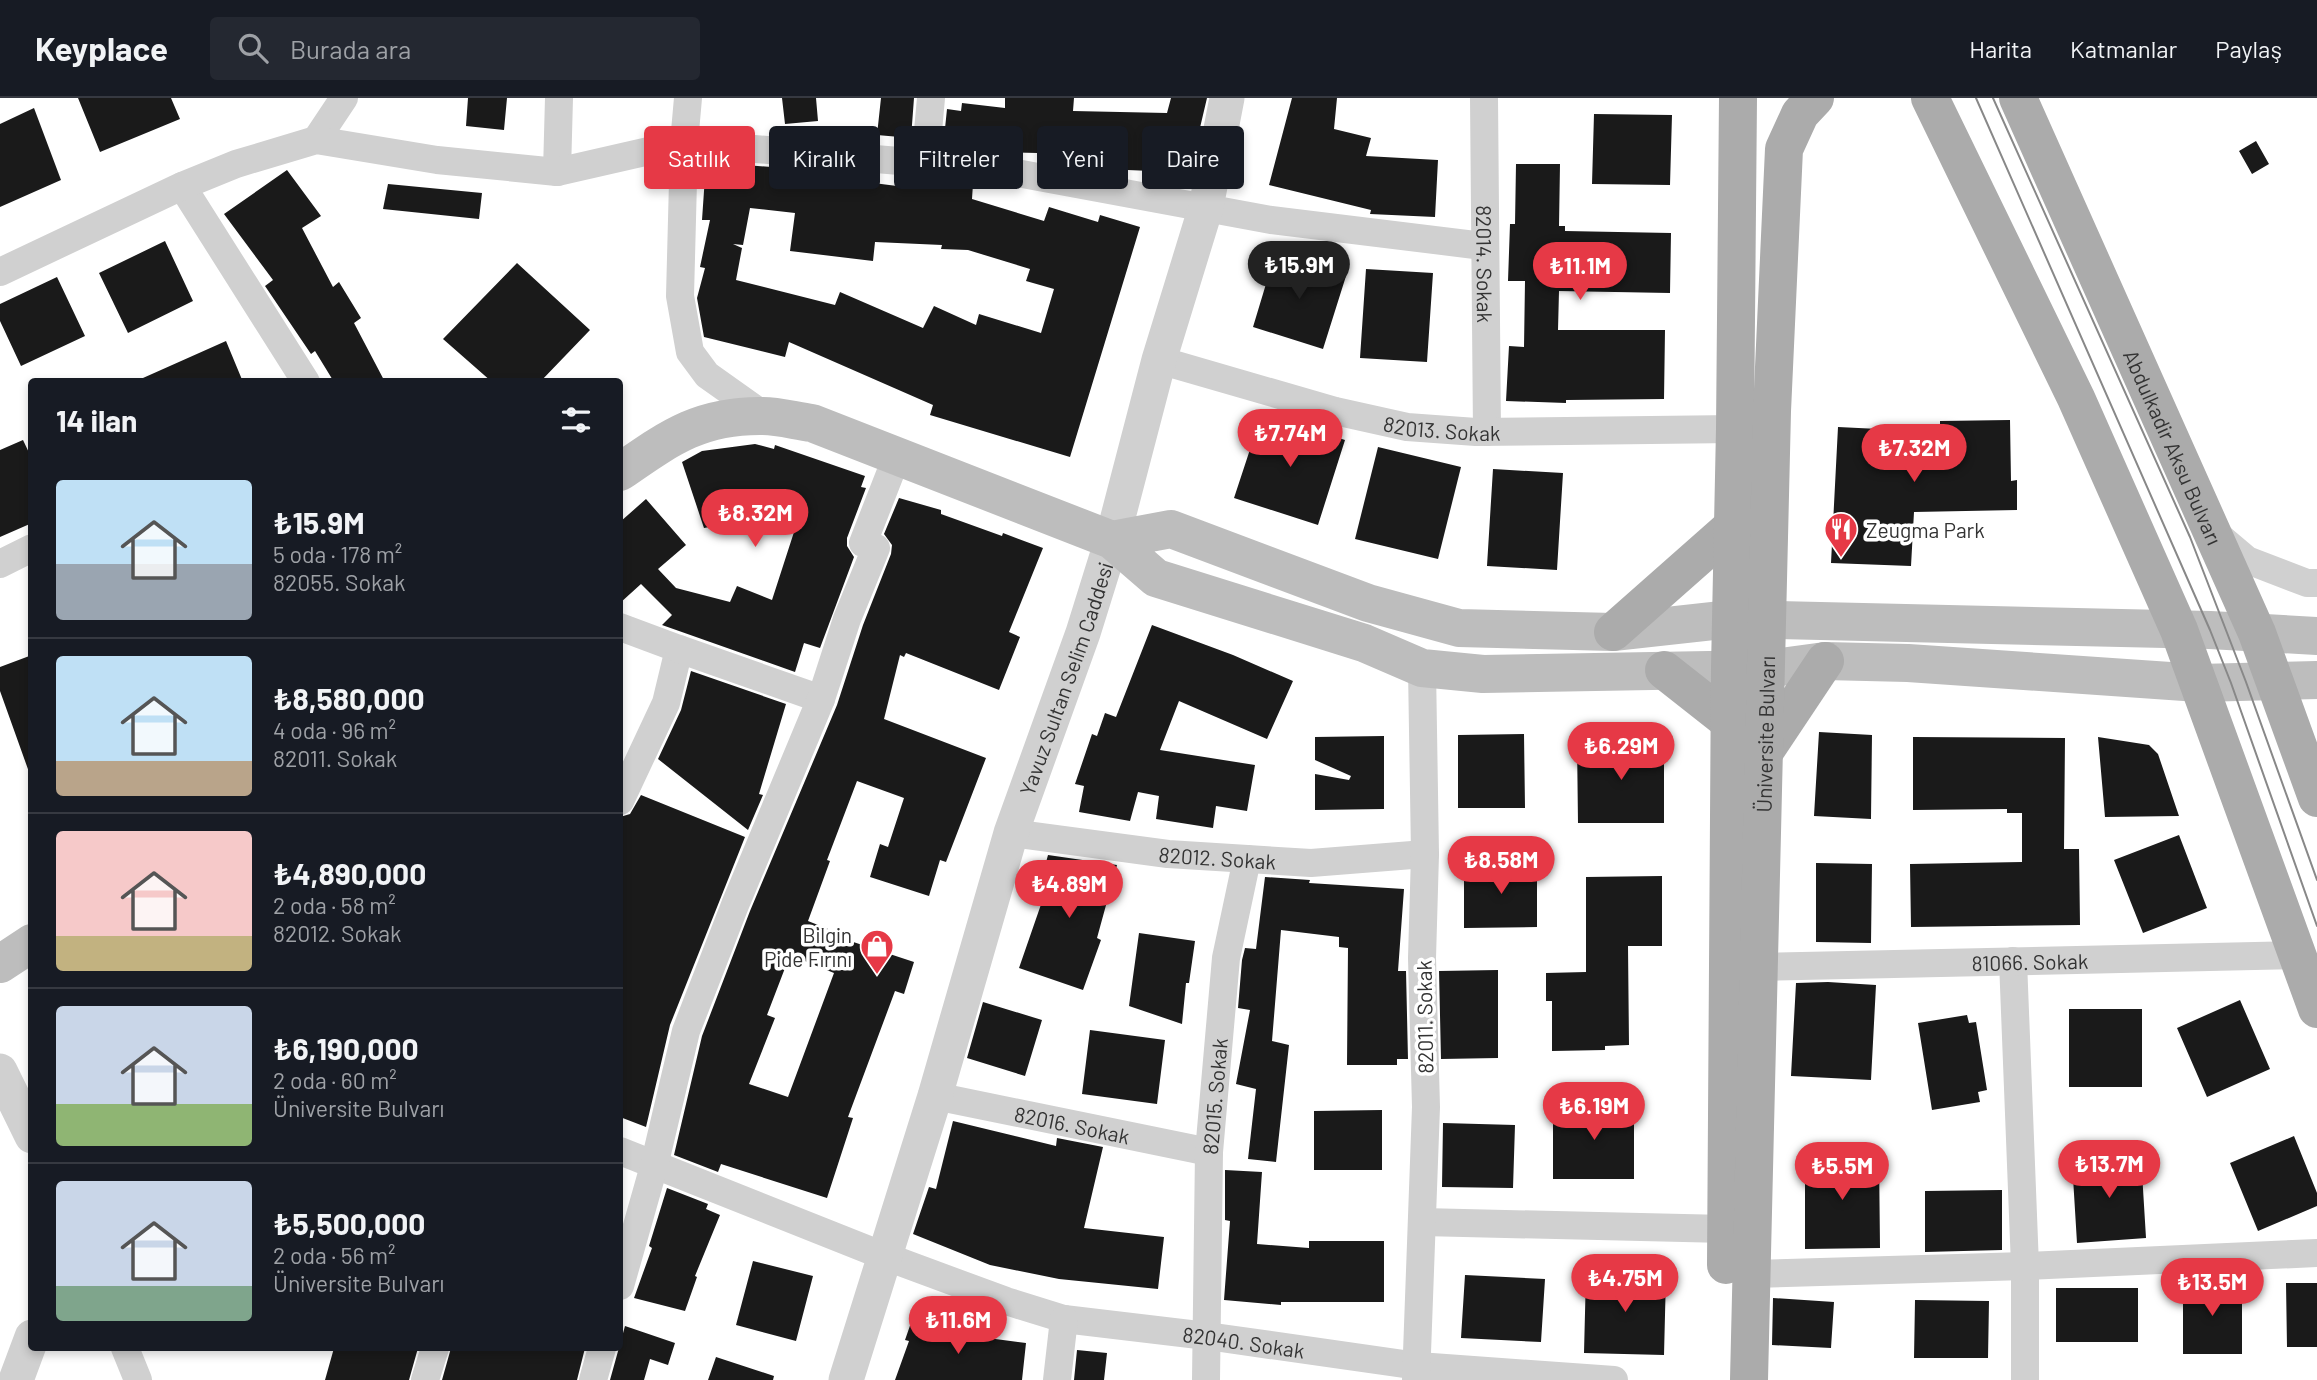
<!DOCTYPE html>
<html lang="tr">
<meta charset="utf-8">
<style>
:root{--surface:#171b24;--page:#242831;--text:#f1f3f6;--muted:#9ea1a6;--line:#363941;--accent:#e63946}
body{margin:0;font-family:Barlow,sans-serif;background:var(--page);color:var(--text);height:100vh;display:flex;flex-direction:column;font-size:26px;white-space:nowrap}
*{box-sizing:border-box;margin:0}
p{font-size:23px;color:var(--muted)}
.icon{flex:none;width:38px;height:38px;fill:none;stroke:currentColor;stroke-width:2;stroke-linecap:round;stroke-linejoin:round}
.map{position:relative;flex:1;overflow:hidden}
.drawer{position:absolute;left:28px;top:280px;width:595px;height:973px;display:flex;flex-direction:column;background:var(--surface);border-radius:7px;box-shadow:0 4px 10px #0003}
.drawer>*{flex:none}
.banner{position:absolute;left:644px;top:28px;width:665px;height:63px;display:flex;gap:14px}
.price{position:absolute;translate:-50% -60px;padding:0 16px;border-radius:24px;background:var(--accent);color:#fff;font-size:23px;line-height:46px;filter:drop-shadow(0 2px 4px #0008)}
.price::after{content:'';position:absolute;left:50%;top:42px;width:21px;height:16px;margin-left:-10px;background:inherit;clip-path:polygon(0 0,100% 0,50% 100%)}
.price.selected{background:#222;color:#fff}
ul{padding:0;list-style:none}
li{display:flex;align-items:center;gap:21px;height:175px;padding:0 28px}
li+li{border-top:2px solid var(--line)}
li span{display:grid;place-items:center;flex:none;width:196px;height:140px;border-radius:7px;color:#555}
li>.icon{margin-inline-start:auto}
span .icon{width:84px;height:84px;fill:#fffc;stroke-width:1}
li b{font-size:30px}
h2{display:flex;justify-content:space-between;align-items:center;height:84px;padding:0 28px;font-size:30px}
.tag{padding:0 24px;border-radius:7px;background:var(--surface);box-shadow:0 4px 10px #0003;font-size:24px;line-height:63px}
.tag.selected{background:var(--accent);color:#fff}
header{display:flex;align-items:center;gap:42px;box-sizing:border-box;height:98px;padding:0 35px;background:var(--surface);border-bottom:2px solid var(--line)}
header strong{font-size:33px}
nav{display:flex;gap:38px;margin-inline-start:auto;font-size:24px}
.search{width:490px;height:63px;background:var(--page);display:flex;align-items:center;gap:18px;box-sizing:border-box;padding:0 24px;border-radius:7px;color:var(--muted);font-size:26px}
.map>svg:first-child{display:block}
</style>
<header>
<strong>Keyplace</strong>
<div class="search"><svg class="icon" aria-label="search" viewBox="0 0 24 24"><circle cx="10" cy="10" r="6"/><path d="M15 15l6 6"/></svg>Burada ara</div>
<nav><a>Harita</a><a>Katmanlar</a><a>Paylaş</a></nav>
</header>
<div class="map">
<svg width="2317" height="1282" viewBox="0 0 2317 1282">
<rect width="100%" height="100%" fill="#fff"/>
<path fill="#1a1a1a" fill-rule="evenodd" d="M78 0H171L180 21 100 54Z
M468 0H507L504 32 466 28Z
M782 0H816L818 23 785 26Z
M881 0H914L911 40 877 37Z
M1005 0H1074L1073 13 1167 15 1171 0H1207L1186 89 1149 80 1151 73 1081 70V56L989 54 943 50 947 11 961 13 962 5 1005 10Z
M1292 0H1337L1334 31 1371 40 1366 58 1438 62 1435 119 1370 116 1371 112 1269 87Z
M34 10 61 82 0 109V26Z
M1594 16 1672 17 1670 87 1592 86Z
M2256 43 2269 66 2252 76 2239 53Z
M706 64 796 71 795 75 897 88 898 82 973 86 972 101 1044 123 1049 109 1098 124 1100 117 1140 129 1070 359 930 317 933 307 789 244 785 259 704 239 697 200 705 170 700 169 710 122H702ZM750 110 795 115 790 153 873 163 875 144 942 147 941 151 968 152 1030 171 1026 183 1054 191 1041 235 979 216 976 227 934 208 923 230 840 194 835 207 736 182 742 150 733 146 743 147Z
M1516 66H1560L1559 128H1565V133L1671 135 1670 195 1559 193 1558 232H1665L1664 301 1566 302V305L1506 303 1509 248 1524 249 1525 183H1508L1510 126H1515Z
M287 72 321 118 302 130 333 189 339 184 361 220 354 225 385 284H334L315 253 311 256 265 188 273 182 224 116Z
M388 86 482 95 479 121 383 111Z
M165 143 193 203 128 235 99 175Z
M1275 156 1346 178 1323 251 1253 229Z
M517 165 590 232 540 284H492L443 241Z
M1366 171 1433 175 1427 264 1360 260Z
M57 179 85 238 21 268 0 223V206Z
M226 243 243 284H134Z
M1262 315 1345 342 1318 427 1234 400Z
M2010 322 2011 383 2017 382V412L1914 414 1911 468 1831 465 1838 329 1940 334V323Z
M23 342 32 361V425L0 439V352Z
M755 346 774 351 775 347 865 378 861 389 866 390 847 440V448L854 459 820 550 804 545 795 574 662 527 672 517 641 486 620 505V424L646 401 686 447 658 471 676 490 730 504 737 488 772 502 794 434 752 421 704 430 682 364 702 353Z
M1378 349 1461 369 1438 461 1355 441Z
M1493 371 1563 375 1557 472 1487 468Z
M899 400 941 412V416L1002 438 1003 435 1043 450 1009 534 1020 539 999 592 906 555 904 559 900 557 884 621 986 660 946 764 940 762 929 798 870 779 880 746 888 749 904 700 857 683 827 762 830 763 808 823 828 831 826 835 914 864 904 896 895 893 848 1019 853 1020 827 1100 721 1066 718 1074 674 1057 702 938 750 813 837 607 863 527 891 456 892 447 884 436ZM790 857 834 875 788 999 749 986 775 920 767 917Z
M1152 527 1233 557 1293 583 1267 641 1179 603 1160 652 1255 667 1247 713 1216 708 1213 730 1156 721 1159 698 1138 694 1130 723 1079 714 1084 688 1075 686 1092 636 1097 638 1105 615 1116 619Z
M32 557V673L29 674 0 593V569Z
M691 573 786 606 759 696 763 697 748 732 658 661 681 612Z
M1819 634 1872 637 1871 721 1814 718Z
M1524 636 1525 710H1458V637Z
M1384 638V711L1315 712V676L1349 682 1351 678 1315 662V639Z
M1913 639 2065 640 2064 751H2079L2080 827 1911 829 1910 766 2022 764V715H2007V711L1913 712Z
M2098 639 2149 647 2158 656 2179 718 2105 719Z
M1664 642V725H1578L1577 643Z
M641 697 745 739 670 927 646 1029 620 1019V719L630 716Z
M2179 737 2207 810 2143 835 2114 762Z
M1048 757 1117 767 1097 840 1101 842 1083 892 1019 870 1046 792 1039 790Z
M1816 765 1872 766 1871 845 1816 844Z
M1537 767V829L1464 830V768Z
M1662 778V848H1628L1629 947 1605 948V952L1552 953V903H1546V875L1586 874V779Z
M1265 779 1310 782 1309 785 1404 791 1398 873H1406L1408 961H1397V967H1347L1348 850 1339 849V839L1281 832 1272 943 1289 947 1276 1064 1248 1061 1256 991 1236 986 1250 912 1238 910 1242 862 1245 850 1256 851Z
M1139 835 1195 843 1189 885H1186L1182 926 1129 908Z
M1498 872V960L1441 961 1439 873Z
M1828 884 1876 887 1871 982 1791 978 1796 885Z
M2240 902 2270 971 2207 999 2177 930Z
M983 904 1042 922 1025 978 967 960Z
M2069 911H2142V989H2069Z
M1967 917 1969 925 1976 924 1987 992 1978 994 1980 1004 1932 1012 1918 925Z
M1090 932 1165 942 1157 1006 1082 996Z
M1634 1007V1081H1553V1008Z
M1382 1012V1072H1314V1013Z
M953 1023 1056 1048 1057 1040 1103 1049 1084 1130 1164 1139 1158 1191 1059 1181 990 1167 913 1136 929 1089 936 1091Z
M1443 1025 1515 1027 1513 1090 1442 1089Z
M2294 1038 2317 1095V1108L2258 1133 2230 1065Z
M1805 1058H1879L1880 1150 1805 1151Z
M2141 1058 2146 1140 2077 1145 2072 1063Z
M1225 1072 1262 1074 1257 1146 1309 1150V1143H1384V1204H1281V1207L1224 1202 1230 1123 1225 1122Z
M667 1090 708 1106 706 1111 720 1117 695 1178 697 1179 685 1213 634 1200 652 1150 649 1148Z
M2002 1092V1152L1925 1154V1093Z
M753 1163 813 1178 796 1243 736 1227Z
M1586 1175 1666 1177 1664 1257 1584 1255Z
M1465 1177 1545 1181 1541 1244 1461 1240Z
M2183 1185H2242V1256H2183Z
M2286 1185H2317V1249H2287Z
M2056 1190H2138V1244H2056Z
M1773 1200 1834 1204 1831 1250 1772 1247Z
M1915 1202 1989 1203 1988 1260H1914Z
M913 1219 951 1231 950 1235 1026 1245 1022 1282H895L909 1243 905 1242Z
M625 1228 675 1245 668 1267 650 1261 644 1282H610Z
M334 1250H418L409 1282H325Z
M451 1250H585L577 1282H442Z
M1077 1252 1107 1255 1104 1282H1074Z
M716 1259 774 1278 773 1282H708Z"/>
<g fill="none" stroke-linecap="round" stroke-linejoin="round">
<g stroke="#d0d0d0" stroke-width="28">
<path d="M688 0 684 45 680 198 690 254 707 277 765 318"/>
<path id="s1" d="M1484 0 1487 334"/>
<path d="M316 42 344 0"/>
<path d="M925 66 931 0"/>
<path d="M557 74 559 0"/>
<path d="M182 88 306 284"/>
<path d="M0 174 182 88 236 66 316 42 437 62 557 74 684 45 995 71 1271 122 1483 148"/>
<path id="s2" d="M1159 262 1335 313 1407 329 1476 334 1735 331"/>
<path d="M2215 435 2247 462 2307 485H2317"/>
<path d="M0 466 32 450"/>
<path d="M620 529 679 551 666 605 620 703"/>
<path d="M679 551 821 601"/>
<path id="s3" d="M1011 735 1168 756 1311 765 1425 756"/>
<path d="M2013 863 2025 1168V1282"/>
<path id="s4" d="M1760 869 2298 857"/>
<path id="s5" d="M935 998 1209 1054"/>
<path id="s6" d="M620 1053 884 1158 1006 1203 1064 1221 1207 1238 1418 1268 1614 1282"/>
<path d="M1422 1124 1726 1131"/>
<path d="M1752 1176 2025 1168 2317 1155"/>
<path d="M620 1188 654 1068 686 933 735 807 821 601 847 521 876 450 863 445 897 358"/>
<path d="M125 1250 138 1282"/>
<path d="M425 1282 435 1250"/>
<path d="M593 1282 602 1250"/>
<path d="M1057 1282 1064 1221"/>
<path id="s7" d="M1206 1282 1209 1054 1226 860 1247 761"/>
<path d="M1416 1282 1426 1009 1422 860 1425 756 1422 570"/>
</g>
<g stroke="#d0d0d0" stroke-width="35">
<path d="M0 973 32 1038"/>
<path d="M16 1282 32 1239"/>
<path id="s8" d="M846 1282 935 998 1011 735 1083 535 1112 442 1159 262 1206 109 1227 0"/>
</g>
<path stroke="#bdbdbd" stroke-width="38" d="M620 374C669 340 700 317 763 318 779 318 796 323 812 325L1112 442 1156 480 1364 545 1422 570 1483 576 1766 571 1825 563 1908 565 2199 585 2317 582
M1112 442 1171 431 1368 505 1459 530 1613 534 1731 521 2210 532 2317 538
M0 866 32 845"/>
<g stroke="#ababab" stroke-width="38">
<path d="M1930 0 2076 300 2179 532 2317 911"/>
<path id="s9" d="M2018 0 2257 535 2317 700"/>
<path d="M1613 534 1733 428"/>
<path d="M1664 572 1730 624"/>
<path d="M1765 653 1825 563"/>
<path d="M1726 1167 1730 570 1735 331 1738 0"/>
<path id="s10" d="M1749 1282 1772 313 1784 51 1800 16 1815 0"/>
</g>
<path stroke="#888" stroke-width="2" d="M1976 0 2210 532 2231 585 2317 828
M1993 0 2190 439 2246 584 2317 782"/>
</g>
<defs>
<symbol id="restaurant-pin" viewBox="-11 -11 22 30"><path d="M0 17L-7.5 6A9.5 9.5 0 1 1 7.5 6Z" fill="#e63946" stroke="#fff"/><path d="M-5-6h1v4h1v-4h1v4h1v-4h1v5L-1.5 .5V6h-2V.5L-5-1ZM5-6V6H3V1.5H1.5Q1.5-4 5-6Z" fill="#fff"/></symbol>
<symbol id="shop-pin" viewBox="-11 -11 22 30"><path d="M0 17L-7.5 6A9.5 9.5 0 1 1 7.5 6Z" fill="#e63946" stroke="#fff"/><path d="M-5-2.5h2.3a2.7 3.5 0 0 1 5.4 0H5L5.5 6h-11ZM-1.5-2.5h3a1.5 2.3 0 0 0-3 0Z" fill="#fff"/></symbol>
</defs>
<g fill-rule="evenodd">
<use href="#restaurant-pin" x="1822" y="412" width="38" height="52"/>
<use href="#shop-pin" x="858" y="829" width="38" height="52"/>
</g>
<g text-anchor="middle" dominant-baseline="central" stroke-width="7" stroke-linejoin="round" paint-order="stroke">
<g font-size="21" fill="#333" stroke="#fff">
<text stroke="none"><textPath href="#s1" startOffset="166">82014. Sokak</textPath></text>
<text stroke="none"><textPath href="#s2" startOffset="292">82013. Sokak</textPath></text>
<text stroke="none"><textPath href="#s9" startOffset="382">Abdulkadir Aksu Bulvarı</textPath></text>
<text stroke="none"><textPath href="#s8" startOffset="735">Yavuz Sultan Selim Caddesi</textPath></text>
<text stroke="none"><textPath href="#s10" startOffset="646">Üniversite Bulvarı</textPath></text>
<text stroke="none"><textPath href="#s3" startOffset="208">82012. Sokak</textPath></text>
<text stroke="none"><textPath href="#s4" startOffset="270">81066. Sokak</textPath></text>
<text transform="translate(1424 919) rotate(-91)">82011. Sokak</text>
<text stroke="none"><textPath href="#s7" startOffset="284">82015. Sokak</textPath></text>
<text stroke="none"><textPath href="#s5" startOffset="140">82016. Sokak</textPath></text>
<text stroke="none"><textPath href="#s6" startOffset="656">82040. Sokak</textPath></text>
</g>
<g font-size="21" fill="#333" stroke="#fff" text-anchor="start">
<text x="1866" y="431">Zeugma Park</text>
<text x="852" y="836" text-anchor="end">Bilgin<tspan x="852" dy="24">Pide Fırını</tspan></text>
</g>
</g>
</svg>
<b class="price selected" style="left:1299px;top:203px">₺15.9M</b>
<b class="price" style="left:1580px;top:204px">₺11.1M</b>
<b class="price" style="left:1290px;top:371px">₺7.74M</b>
<b class="price" style="left:1914px;top:386px">₺7.32M</b>
<b class="price" style="left:755px;top:451px">₺8.32M</b>
<b class="price" style="left:1621px;top:684px">₺6.29M</b>
<b class="price" style="left:1501px;top:798px">₺8.58M</b>
<b class="price" style="left:1069px;top:822px">₺4.89M</b>
<b class="price" style="left:1594px;top:1044px">₺6.19M</b>
<b class="price" style="left:2109px;top:1102px">₺13.7M</b>
<b class="price" style="left:1842px;top:1104px">₺5.5M</b>
<b class="price" style="left:1625px;top:1216px">₺4.75M</b>
<b class="price" style="left:2212px;top:1220px">₺13.5M</b>
<b class="price" style="left:958px;top:1258px">₺11.6M</b>
<div class="banner">
<a class="tag selected">Satılık</a>
<a class="tag">Kiralık</a>
<a class="tag">Filtreler</a>
<a class="tag">Yeni</a>
<a class="tag">Daire</a>
</div>
<section class="drawer">
<h2>14 ilan<svg class="icon" aria-label="filters" viewBox="0 0 24 24"><path d="M4 7h16M4 17h16"/><circle cx="9" cy="7" r="2"/><circle cx="15" cy="17" r="2"/></svg></h2>
<ul>
<li><span style="background:linear-gradient(#bfe0f5 60%,#9aa5b1 0)"><svg class="icon" aria-label="home" viewBox="0 0 24 24"><path d="M3 11l9-7 9 7M6 9v11h12V9"/></svg></span><div><b>₺15.9M</b><p>5 oda · 178 m²</p><p>82055. Sokak</p></div></li>
<li><span style="background:linear-gradient(#bfe0f5 75%,#b9a48a 0)"><svg class="icon" aria-label="home" viewBox="0 0 24 24"><path d="M3 11l9-7 9 7M6 9v11h12V9"/></svg></span><div><b>₺8,580,000</b><p>4 oda · 96 m²</p><p>82011. Sokak</p></div></li>
<li><span style="background:linear-gradient(#f6c9c9 75%,#c2b280 0)"><svg class="icon" aria-label="home" viewBox="0 0 24 24"><path d="M3 11l9-7 9 7M6 9v11h12V9"/></svg></span><div><b>₺4,890,000</b><p>2 oda · 58 m²</p><p>82012. Sokak</p></div></li>
<li><span style="background:linear-gradient(#c9d6e8 70%,#8fb573 0)"><svg class="icon" aria-label="home" viewBox="0 0 24 24"><path d="M3 11l9-7 9 7M6 9v11h12V9"/></svg></span><div><b>₺6,190,000</b><p>2 oda · 60 m²</p><p>Üniversite Bulvarı</p></div></li>
<li><span style="background:linear-gradient(#c9d6e8 75%,#7fa58c 0)"><svg class="icon" aria-label="home" viewBox="0 0 24 24"><path d="M3 11l9-7 9 7M6 9v11h12V9"/></svg></span><div><b>₺5,500,000</b><p>2 oda · 56 m²</p><p>Üniversite Bulvarı</p></div></li>
</ul>
</section>
</div>
